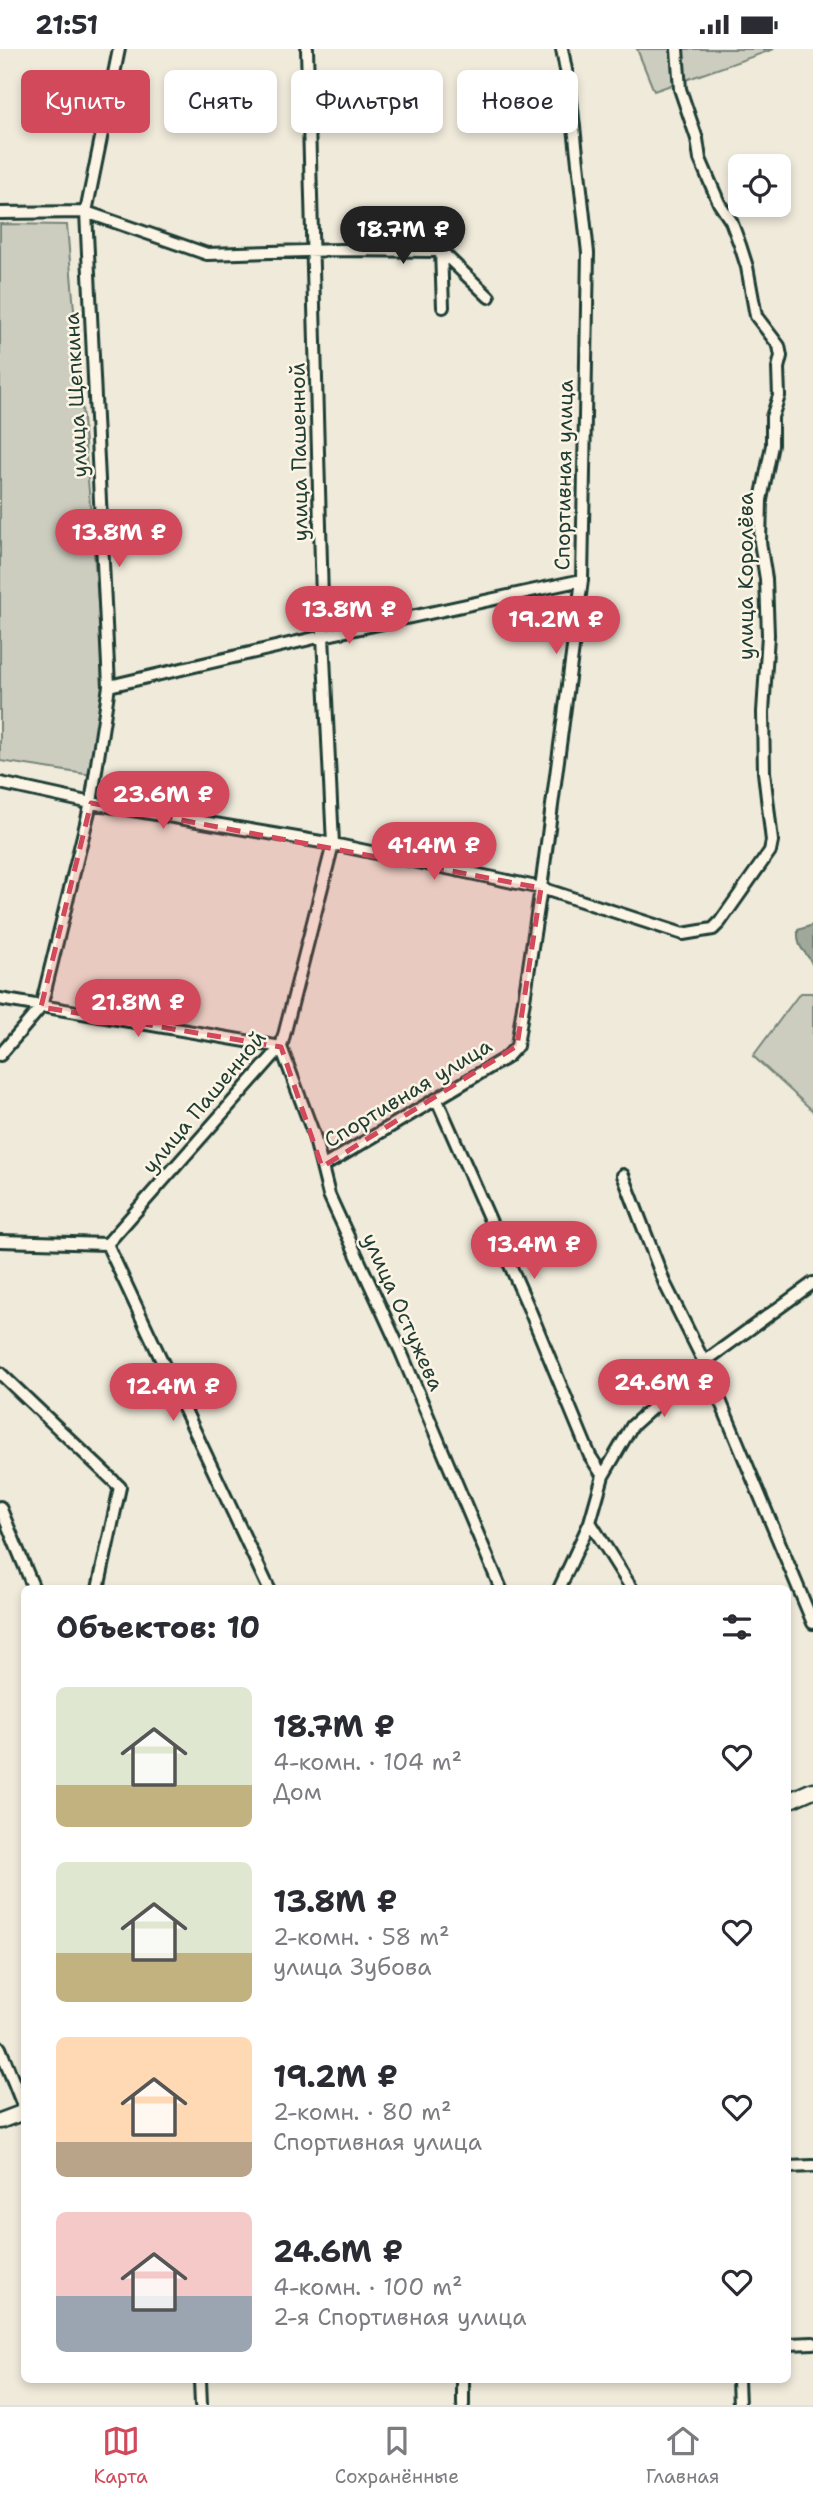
<!DOCTYPE html>
<html lang="ru">
<meta charset="utf-8">
<style>
:root{--surface:#fff;--page:#f7f7f7;--text:#2b2b33;--muted:#7c7c81;--line:#e1e1e2;--accent:#d1495b}
body{margin:0;font-family:"Shantell Sans",sans-serif;background:var(--page);color:var(--text);height:100vh;display:flex;flex-direction:column;font-size:26px;white-space:nowrap}
*{box-sizing:border-box;margin:0}
p{font-size:23px;color:var(--muted)}
.icon{flex:none;width:38px;height:38px;fill:none;stroke:currentColor;stroke-width:2;stroke-linecap:round;stroke-linejoin:round}
.map{position:relative;flex:1;overflow:hidden}
.panel{position:absolute;left:21px;top:1536px;width:770px;height:798px;display:flex;flex-direction:column;background:var(--surface);border-radius:10px;box-shadow:0 4px 10px #0003}
.panel>*{flex:none}
.banner{position:absolute;left:21px;top:21px;width:772px;height:63px;display:flex;gap:14px}
.fabs{position:absolute;left:728px;top:105px;display:grid;gap:14px}
.fabs a{display:grid;place-items:center;width:63px;height:63px;border-radius:10px;background:var(--surface);box-shadow:0 4px 10px #0003;font-size:35px}
.price{position:absolute;translate:-50% -60px;padding:0 16px;border-radius:24px;background:var(--accent);color:#fff;font-size:23px;line-height:46px;filter:drop-shadow(0 2px 4px #0008)}
.price::after{content:'';position:absolute;left:50%;top:42px;width:21px;height:16px;margin-left:-10px;background:inherit;clip-path:polygon(0 0,100% 0,50% 100%)}
.price.selected{background:#222;color:#fff}
ul{padding:0;list-style:none}
li{display:flex;align-items:center;gap:21px;height:175px;padding:0 35px}
li span{display:grid;place-items:center;flex:none;width:196px;height:140px;border-radius:10px;color:#555}
li>.icon{margin-inline-start:auto}
span .icon{width:84px;height:84px;fill:#fffc;stroke-width:1}
li b{font-size:30px}
h2{display:flex;justify-content:space-between;align-items:center;height:84px;padding:0 35px;font-size:30px}
.tag{padding:0 24px;border-radius:10px;background:var(--surface);box-shadow:0 4px 10px #0003;font-size:24px;line-height:63px}
.tag.selected{background:var(--accent);color:#fff}
.status{display:flex;justify-content:space-between;align-items:center;height:49px;padding:0 35px;background:var(--surface);direction:ltr}
.status svg{height:19px;fill:currentColor}
.menu{display:flex;justify-content:space-around;align-items:center;height:98px;border-top:2px solid var(--line);background:var(--surface);font-size:19px;color:var(--muted)}
.menu a{display:grid;justify-items:center;gap:4px}
.menu .selected{color:var(--accent)}
.map>svg:first-child{display:block}
</style>
<div class="status"><b>21:51</b><svg viewBox="0 0 49 12"><path d="M0 12V9h3v3zM5 12V6h3v6zM10 12V3h3v9zM15 12V0h3v12zM26 1h20v11H26zM47 4h2v5h-2z"/></svg></div>
<div class="map">
<svg width="813" height="2356" viewBox="0 0 813 2356">
<rect width="100%" height="100%" fill="#efeada"/>
<filter id="ink" filterUnits="userSpaceOnUse"><feTurbulence type="fractalNoise" baseFrequency=".0143" numOctaves="2"/><feDisplacementMap in="SourceGraphic" scale="14" xChannelSelector="R" yChannelSelector="G"/><feConvolveMatrix kernelMatrix="1 2 1 2 8 2 1 2 1" color-interpolation-filters="sRGB"/></filter>
<g filter="url(#ink)">
<path fill="#cccdbf" stroke="#76857a" stroke-width="2" d="M637 0H774L654 42Z
M0 175 67 176 104 625 92 726 0 712Z
M800 944H813V1062L753 1007Z"/>
<path fill="#9fa89a" stroke="#6c7d71" stroke-width="2" d="M813 876V917C807 900 797 904 798 881Z"/>
<g fill="none" stroke-linecap="round" stroke-linejoin="round">
<defs>
<path id="minor" d="M0 164 86 163 207 205 340 201 441 202 443 258
M441 202 489 248
M109 637 323 587 582 531
M0 734 91 754 333 795 541 839 683 885 713 880 720 873 770 802 772 792 764 723 763 663 768 586 766 530 760 493 761 451 772 396V368L779 347 778 319 781 307 779 297 756 267 747 218 740 196 731 172 719 154 700 110 697 90 680 40 677 0
M0 950 281 998 314 1086 329 1146 401 1303 501 1540
M0 1006 41 958 91 754 109 637 86 163 119 0
M437 1051 528 1257 590 1407 603 1427
M322 1118 507 1008 517 997 541 839 582 531 588 204 570 42 562 0
M623 1126 665 1235 704 1313 813 1574
M0 1192 107 1195
M107 1195 281 998 333 795 323 587 307 0
M107 1195 269 1540
M0 1324 120 1438 98 1540
M0 1458 34 1540
M590 1473 632 1540
M559 1540 590 1473 603 1427 632 1377 704 1313 813 1234
M0 1999 24 2059
M788 2118 813 2117
M788 2295 813 2294
M200 2331 201 2356
M463 2331V2356
M738 2331 739 2356"/>
<path id="major" d="M788 1752 813 1741
M0 2072 24 2063"/>
</defs>
<use href="#minor" stroke="#1f3d34" stroke-width="16"/>
<use href="#major" stroke="#1f3d34" stroke-width="19"/>
<use href="#minor" stroke="#fcf5e5" stroke-width="10"/>
<use href="#major" stroke="#fcf5e5" stroke-width="14"/>
</g>
</g>
<path fill="#d1495b" fill-opacity="0.2" stroke="#d1495b" stroke-width="5" stroke-dasharray="14 9" stroke-linejoin="round" d="M91 754 541 839 517 997 322 1118 281 998 41 958Z"/>
<g text-anchor="middle" dominant-baseline="central" stroke-width="5" stroke-linejoin="round" paint-order="stroke">
<g font-size="21" fill="#1f3d34" stroke="#fcf5e5">
<text transform="translate(76 346) rotate(-93)">улица Щепкина</text>
<text transform="translate(299 403) rotate(-91)">улица Пашенной</text>
<text transform="translate(564 426) rotate(-89)">Спортивная улица</text>
<text transform="translate(746 527) rotate(-90)">улица Королёва</text>
<text transform="translate(408 1044) rotate(-31)">Спортивная улица</text>
<text transform="translate(204 1053) rotate(-50)">улица Пашенной</text>
<text transform="translate(403 1263) rotate(66)">улица Остужева</text>
</g>
</g>
</svg>
<div class="fabs">
<a><svg class="icon" aria-label="locate" viewBox="0 0 24 24"><circle cx="12" cy="12" r="6"/><path d="M12 2v4M12 18v4M2 12h4M18 12h4"/></svg></a>
</div>
<b class="price selected" style="left:403px;top:217px">18.7M ₽</b>
<b class="price" style="left:119px;top:520px">13.8M ₽</b>
<b class="price" style="left:349px;top:597px">13.8M ₽</b>
<b class="price" style="left:556px;top:607px">19.2M ₽</b>
<b class="price" style="left:163px;top:782px">23.6M ₽</b>
<b class="price" style="left:434px;top:833px">41.4M ₽</b>
<b class="price" style="left:138px;top:990px">21.8M ₽</b>
<b class="price" style="left:534px;top:1232px">13.4M ₽</b>
<b class="price" style="left:664px;top:1370px">24.6M ₽</b>
<b class="price" style="left:173px;top:1374px">12.4M ₽</b>
<div class="banner">
<a class="tag selected">Купить</a>
<a class="tag">Снять</a>
<a class="tag">Фильтры</a>
<a class="tag">Новое</a>
</div>
<section class="panel">
<h2>Объектов: 10<svg class="icon" aria-label="filters" viewBox="0 0 24 24"><path d="M4 7h16M4 17h16"/><circle cx="9" cy="7" r="2"/><circle cx="15" cy="17" r="2"/></svg></h2>
<ul>
<li><span style="background:linear-gradient(#dfe7d0 70%,#c2b280 0)"><svg class="icon" aria-label="home" viewBox="0 0 24 24"><path d="M3 11l9-7 9 7M6 9v11h12V9"/></svg></span><div><b>18.7M ₽</b><p>4-комн. · 104 m²</p><p>Дом</p></div><svg class="icon" aria-label="heart" viewBox="0 0 24 24"><path d="M12 20l-8-8c-3-5 5-10 8-4 3-6 11-1 8 4z"/></svg></li>
<li><span style="background:linear-gradient(#dfe7d0 65%,#c2b280 0)"><svg class="icon" aria-label="home" viewBox="0 0 24 24"><path d="M3 11l9-7 9 7M6 9v11h12V9"/></svg></span><div><b>13.8M ₽</b><p>2-комн. · 58 m²</p><p>улица Зубова</p></div><svg class="icon" aria-label="heart" viewBox="0 0 24 24"><path d="M12 20l-8-8c-3-5 5-10 8-4 3-6 11-1 8 4z"/></svg></li>
<li><span style="background:linear-gradient(#ffd9b3 75%,#b9a48a 0)"><svg class="icon" aria-label="home" viewBox="0 0 24 24"><path d="M3 11l9-7 9 7M6 9v11h12V9"/></svg></span><div><b>19.2M ₽</b><p>2-комн. · 80 m²</p><p>Спортивная улица</p></div><svg class="icon" aria-label="heart" viewBox="0 0 24 24"><path d="M12 20l-8-8c-3-5 5-10 8-4 3-6 11-1 8 4z"/></svg></li>
<li><span style="background:linear-gradient(#f6c9c9 60%,#9aa5b1 0)"><svg class="icon" aria-label="home" viewBox="0 0 24 24"><path d="M3 11l9-7 9 7M6 9v11h12V9"/></svg></span><div><b>24.6M ₽</b><p>4-комн. · 100 m²</p><p>2-я Спортивная улица</p></div><svg class="icon" aria-label="heart" viewBox="0 0 24 24"><path d="M12 20l-8-8c-3-5 5-10 8-4 3-6 11-1 8 4z"/></svg></li>
</ul>
</section>
</div>
<nav class="menu">
<a class="selected"><svg class="icon" aria-label="map" viewBox="0 0 24 24"><path d="M3 6l6-2 6 2 6-2v14l-6 2-6-2-6 2zM9 4v14M15 6v14"/></svg>Карта</a>
<a><svg class="icon" aria-label="saved" viewBox="0 0 24 24"><path d="M7 4h10v16l-5-4-5 4z"/></svg>Сохранённые</a>
<a><svg class="icon" aria-label="home" viewBox="0 0 24 24"><path d="M3 11l9-7 9 7M6 9v11h12V9"/></svg>Главная</a>
</nav>
